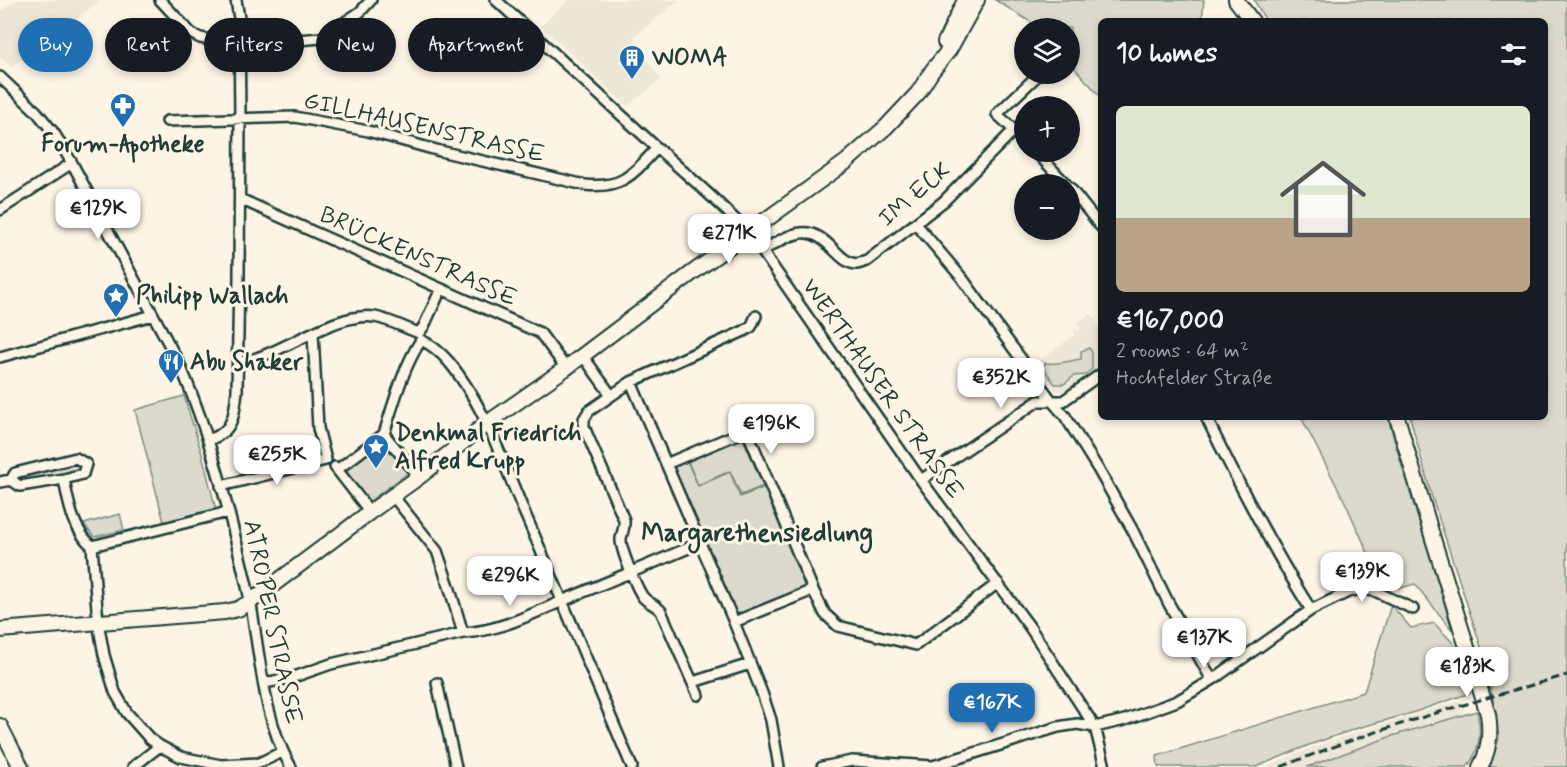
<!DOCTYPE html>
<meta charset="utf-8">
<style>
:root{--surface:#171b24;--page:#20242c;--text:#f1f3f6;--muted:#9ea1a6;--accent:#1f6fb2}
body{margin:0;font-family:Mynerve,sans-serif;background:var(--page);color:var(--text);height:100vh;display:flex;flex-direction:column;font-size:22px;white-space:nowrap}
*{box-sizing:border-box;margin:0}
p{font-size:20px;color:var(--muted)}
.icon{flex:none;width:33px;height:33px;fill:none;stroke:currentColor;stroke-width:2;stroke-linecap:round;stroke-linejoin:round}
.map{position:relative;flex:1;overflow:hidden}
.drawer{position:absolute;left:1098px;top:18px;width:450px;height:402px;display:flex;flex-direction:column;background:var(--surface);border-radius:9px;box-shadow:0 3px 9px #0003}
.drawer>*{flex:none}
.banner{position:absolute;left:18px;top:18px;width:570px;height:54px;display:flex;gap:12px}
.tools{position:absolute;left:1014px;top:18px;display:grid;gap:12px}
.tools a{display:grid;place-items:center;width:66px;height:66px;border-radius:50%;background:var(--surface);box-shadow:0 3px 9px #0003;font-size:30px}
.price{position:absolute;translate:-50% -51px;padding:0 14px;border-radius:12px;background:#fff;color:#222;font-size:20px;line-height:39px;filter:drop-shadow(0 2px 3px #0008)}
.price::after{content:'';position:absolute;left:50%;top:36px;width:18px;height:14px;margin-left:-9px;background:inherit;clip-path:polygon(0 0,100% 0,50% 100%)}
.price.current{background:var(--accent);color:#fff}
ul{padding:0;list-style:none}
li{display:grid;align-content:center;gap:12px;height:318px;padding:0 18px}
li span{display:grid;place-items:center;height:186px;border-radius:9px;color:#555}
li>.icon{margin-inline-start:auto}
span .icon{width:108px;height:108px;fill:#fffc;stroke-width:1}
li b{font-size:26px}
h2{display:flex;justify-content:space-between;align-items:center;height:72px;padding:0 18px;font-size:26px}
.chip{padding:0 21px;border-radius:27px;background:var(--surface);box-shadow:0 3px 9px #0003;font-size:21px;line-height:54px}
.chip.current{background:var(--accent);color:#fff}
.map>svg:first-child{display:block}
</style>
<div class="map">
<svg width="1567" height="767" viewBox="0 0 1567 767">
<rect width="100%" height="100%" fill="#fcf5e5"/>
<filter id="ink" filterUnits="userSpaceOnUse"><feTurbulence type="fractalNoise" baseFrequency=".0167" numOctaves="2"/><feDisplacementMap in="SourceGraphic" scale="12" xChannelSelector="R" yChannelSelector="G"/><feConvolveMatrix kernelMatrix="1 2 1 2 8 2 1 2 1" color-interpolation-filters="sRGB"/></filter>
<g filter="url(#ink)">
<path fill="#ece7d8" d="M17 0H101L12 67 0 58V11Z
M568 0H679L633 38 661 80 627 106 541 26Z
M1091 314 1101 329V367L1067 390 1061 392 1055 390 1036 363 1076 334 1074 331V328L1079 331 1081 330 1077 323Z
M1460 702 1464 714 1392 736 1307 767H1265L1301 752 1348 735 1415 715 1441 706Z"/>
<path fill="#dcdacc" stroke="#7e8c80" stroke-width="1.5" d="M995 0H1204L1202 21H1101V97L1070 63V28H1038L1034 24Z
M1254 0H1567V767H1490L1499 738 1487 665 1431 494 1410 417H1545V21H1266Z
M1089 348 1092 352V369L1085 375 1074 376 1064 384H1055L1043 368 1045 363C1058 365 1068 361 1081 359V351Z
M184 396 202 454 216 510 164 522 135 410Z
M1301 417H1388C1407 489 1432 559 1452 630L1415 584 1400 588 1382 583 1345 502Z
M742 436 763 486 741 495 730 471 698 485 687 459Z
M383 440H386L409 472 368 502 345 469Z
M686 459 698 486 730 472 740 497 765 487 808 587 737 616 672 465Z
M74 462 81 465V469L78 472 26 480 22 478V474Z
M120 514 124 530 94 537 84 524Z
M1391 605 1411 628 1434 623 1453 643 1463 669 1470 693 1412 713 1358 728 1309 745 1256 767H1158L1157 756 1364 692Z
M1477 711C1482 731 1480 751 1467 767H1307L1392 736Z"/>
<g fill="none" stroke-linecap="round" stroke-linejoin="round">
<defs>
<path id="street" d="M160 0 191 33 200 38 212 40 275 42 321 38 360 12 371 0
M496 0C549 49 602 98 655 146 689 177 725 206 755 241L921 480 1029 626 1095 727 1105 767
M0 77 36 111 54 133 72 163 180 365C203 418 219 473 233 529 239 553 245 576 250 600 260 653 263 720 291 767
M167 121 295 117 368 131 440 151 585 185C623 189 633 174 657 148
M1014 130 1024 139
M1036 152 1066 184
M1070 188 1101 227
M240 199 540 333 566 368
M0 210 72 163
M916 224 962 278 1051 400 1065 416 1098 469 1132 529 1169 604 1212 680
M762 251C774 244 787 235 801 233 827 230 838 264 857 264 861 263 863 262 867 261L944 201 1014 130 997 114 1039 74
M313 333 318 428 326 460
M419 333 424 326 441 289
M421 340C443 350 457 371 470 392 493 430 508 475 526 516 562 599 596 683 632 767
M583 356 611 395
M0 357 153 315
M238 363C281 356 334 311 375 317 390 320 405 328 419 333
M631 382 734 622 762 693 771 720 779 767
M1206 417C1238 483 1272 548 1311 610
M384 434C394 402 403 368 421 340
M209 440C213 438 219 436 222 433 235 424 235 405 237 391L239 275 240 118 239 18 236 0
M666 464 747 430 813 590 825 614 838 626 916 645 998 583
M335 467 370 512
M338 469 384 434 419 477
M64 479C68 502 73 530 92 546L98 622 104 655 115 692 127 713 150 739 160 746 181 757 221 765 259 763 282 752
M921 480 1038 401H1063L1101 374
M0 482 11 480 20 486 64 479 83 474 86 464 76 458 15 473 11 480
M221 486 326 460
M393 496 437 551 449 586 463 633
M92 546 228 512
M734 622 813 590
M693 682 750 664
M264 683 291 678 331 664 463 633C500 631 534 613 567 599 612 580 656 562 700 543
M437 683 456 767
M698 695 661 611C656 605 648 603 643 597 637 589 620 548 621 539 622 531 625 529 624 520L584 427V419L589 411 631 382 744 331 751 327 756 316
M133 767 160 746
M822 767 852 761 933 766 1058 727 1077 724 1095 727 1125 720 1177 701 1212 680 1311 610 1348 592 1361 589 1375 591 1413 609"/>
<path id="secondary" d="M1236 0 1252 21
M945 42 965 0
M1397 417 1434 542 1488 714C1491 733 1490 750 1480 767
M0 630 225 612 238 609 250 602 370 512 419 477 486 424 566 368 692 273 846 162 886 127 918 93 932 71 949 50 977 0
M0 726 21 767"/>
</defs>
<use href="#street" stroke="#1f3d34" stroke-width="14"/>
<use href="#secondary" stroke="#1f3d34" stroke-width="18"/>
<use href="#street" stroke="#fcf5e5" stroke-width="9"/>
<use href="#secondary" stroke="#fcf5e5" stroke-width="14"/>
<path stroke="#1f3d34" stroke-width="3" stroke-dasharray="9 4.5" stroke-linecap="butt" d="M1281 767C1374 729 1470 703 1567 675"/>
</g>
</g>
<defs>
<symbol id="building-pin" viewBox="-11 -11 22 30"><path d="M0 17L-7.5 6A9.5 9.5 0 1 1 7.5 6Z" fill="#1f6fb2" stroke="#fcf5e5"/><path d="M-4-6H4V6H1V3H-1V6H-4ZM-2.5-4.3h1.7v1.8h-1.7ZM.8-4.3h1.7v1.8H.8ZM-2.5-1h1.7V.8h-1.7ZM.8-1h1.7V.8H.8Z" fill="#fff"/></symbol>
<symbol id="pharmacy-pin" viewBox="-11 -11 22 30"><path d="M0 17L-7.5 6A9.5 9.5 0 1 1 7.5 6Z" fill="#1f6fb2" stroke="#fcf5e5"/><path d="M-2-6h4v4h4v4h-4v4h-4v-4h-4v-4h4Z" fill="#fff"/></symbol>
<symbol id="sight-pin" viewBox="-11 -11 22 30"><path d="M0 17L-7.5 6A9.5 9.5 0 1 1 7.5 6Z" fill="#1f6fb2" stroke="#fcf5e5"/><path d="M0-6L1.8-2.2L6-1.7L2.9 1.2L3.7 5.4L0 3.3L-3.7 5.4L-2.9 1.2L-6-1.7L-1.8-2.2Z" fill="#fff"/></symbol>
<symbol id="restaurant-pin" viewBox="-11 -11 22 30"><path d="M0 17L-7.5 6A9.5 9.5 0 1 1 7.5 6Z" fill="#1f6fb2" stroke="#fcf5e5"/><path d="M-5-6h1v4h1v-4h1v4h1v-4h1v5L-1.5 .5V6h-2V.5L-5-1ZM5-6V6H3V1.5H1.5Q1.5-4 5-6Z" fill="#fff"/></symbol>
</defs>
<g fill-rule="evenodd">
<use href="#building-pin" x="617" y="43" width="30" height="40"/>
<use href="#pharmacy-pin" x="108" y="91" width="30" height="40"/>
<use href="#sight-pin" x="101" y="281" width="30" height="40"/>
<use href="#restaurant-pin" x="156" y="347" width="30" height="40"/>
<use href="#sight-pin" x="361" y="432" width="30" height="40"/>
</g>
<g text-anchor="middle" dominant-baseline="central" stroke-width="6" stroke-linejoin="round" paint-order="stroke">
<g font-size="24" font-weight="bold" fill="#1f3d34" stroke="#fcf5e5" text-anchor="start">
<text x="652" y="58">WOMA</text>
<text x="123" y="144" text-anchor="middle">Forum-Apotheke</text>
<text x="136" y="296">Philipp Wallach</text>
<text x="190" y="362">Abu Shaker</text>
<text x="395" y="433">Denkmal Friedrich<tspan x="395" dy="28">Alfred Krupp</tspan></text>
</g>
<g font-size="24" fill="#1f3d34" stroke="#fcf5e5">
<text transform="translate(424 128) rotate(13)">GILLHAUSENSTRASSE</text>
<text transform="translate(915 195) rotate(-40)">IM ECK</text>
<text transform="translate(418 257) rotate(24)">BRÜCKENSTRASSE</text>
<text transform="translate(882 389) rotate(55)">WERTHAUSER STRASSE</text>
<text transform="translate(272 622) rotate(78)">ATROPER STRASSE</text>
</g>
<g font-size="26" font-weight="bold" fill="#1f3d34" stroke="#fcf5e5">
<text x="757" y="534">Margarethensiedlung</text>
</g>
</g>
</svg>
<div class="tools">
<a><svg class="icon" aria-label="layers" viewBox="0 0 24 24"><path d="M12 4l9 5-9 5-9-5zM3 14l9 5 9-5"/></svg></a>
<a>+</a>
<a>−</a>
</div>
<b class="price" style="left:98px;top:240px">€129K</b>
<b class="price" style="left:729px;top:265px">€271K</b>
<b class="price" style="left:1001px;top:409px">€352K</b>
<b class="price" style="left:771px;top:455px">€196K</b>
<b class="price" style="left:277px;top:486px">€255K</b>
<b class="price" style="left:1362px;top:603px">€139K</b>
<b class="price" style="left:510px;top:607px">€296K</b>
<b class="price" style="left:1204px;top:669px">€137K</b>
<b class="price" style="left:1467px;top:698px">€183K</b>
<b class="price current" style="left:992px;top:734px">€167K</b>
<div class="banner">
<a class="chip current">Buy</a>
<a class="chip">Rent</a>
<a class="chip">Filters</a>
<a class="chip">New</a>
<a class="chip">Apartment</a>
</div>
<section class="drawer">
<h2>10 homes<svg class="icon" aria-label="filters" viewBox="0 0 24 24"><path d="M4 7h16M4 17h16"/><circle cx="9" cy="7" r="2"/><circle cx="15" cy="17" r="2"/></svg></h2>
<ul>
<li><span style="background:linear-gradient(#dfe7d0 60%,#b9a48a 0)"><svg class="icon" aria-label="home" viewBox="0 0 24 24"><path d="M3 11l9-7 9 7M6 9v11h12V9"/></svg></span><div><b>€167,000</b><p>2 rooms · 64 m²</p><p>Hochfelder Straße</p></div></li>
</ul>
</section>
</div>
